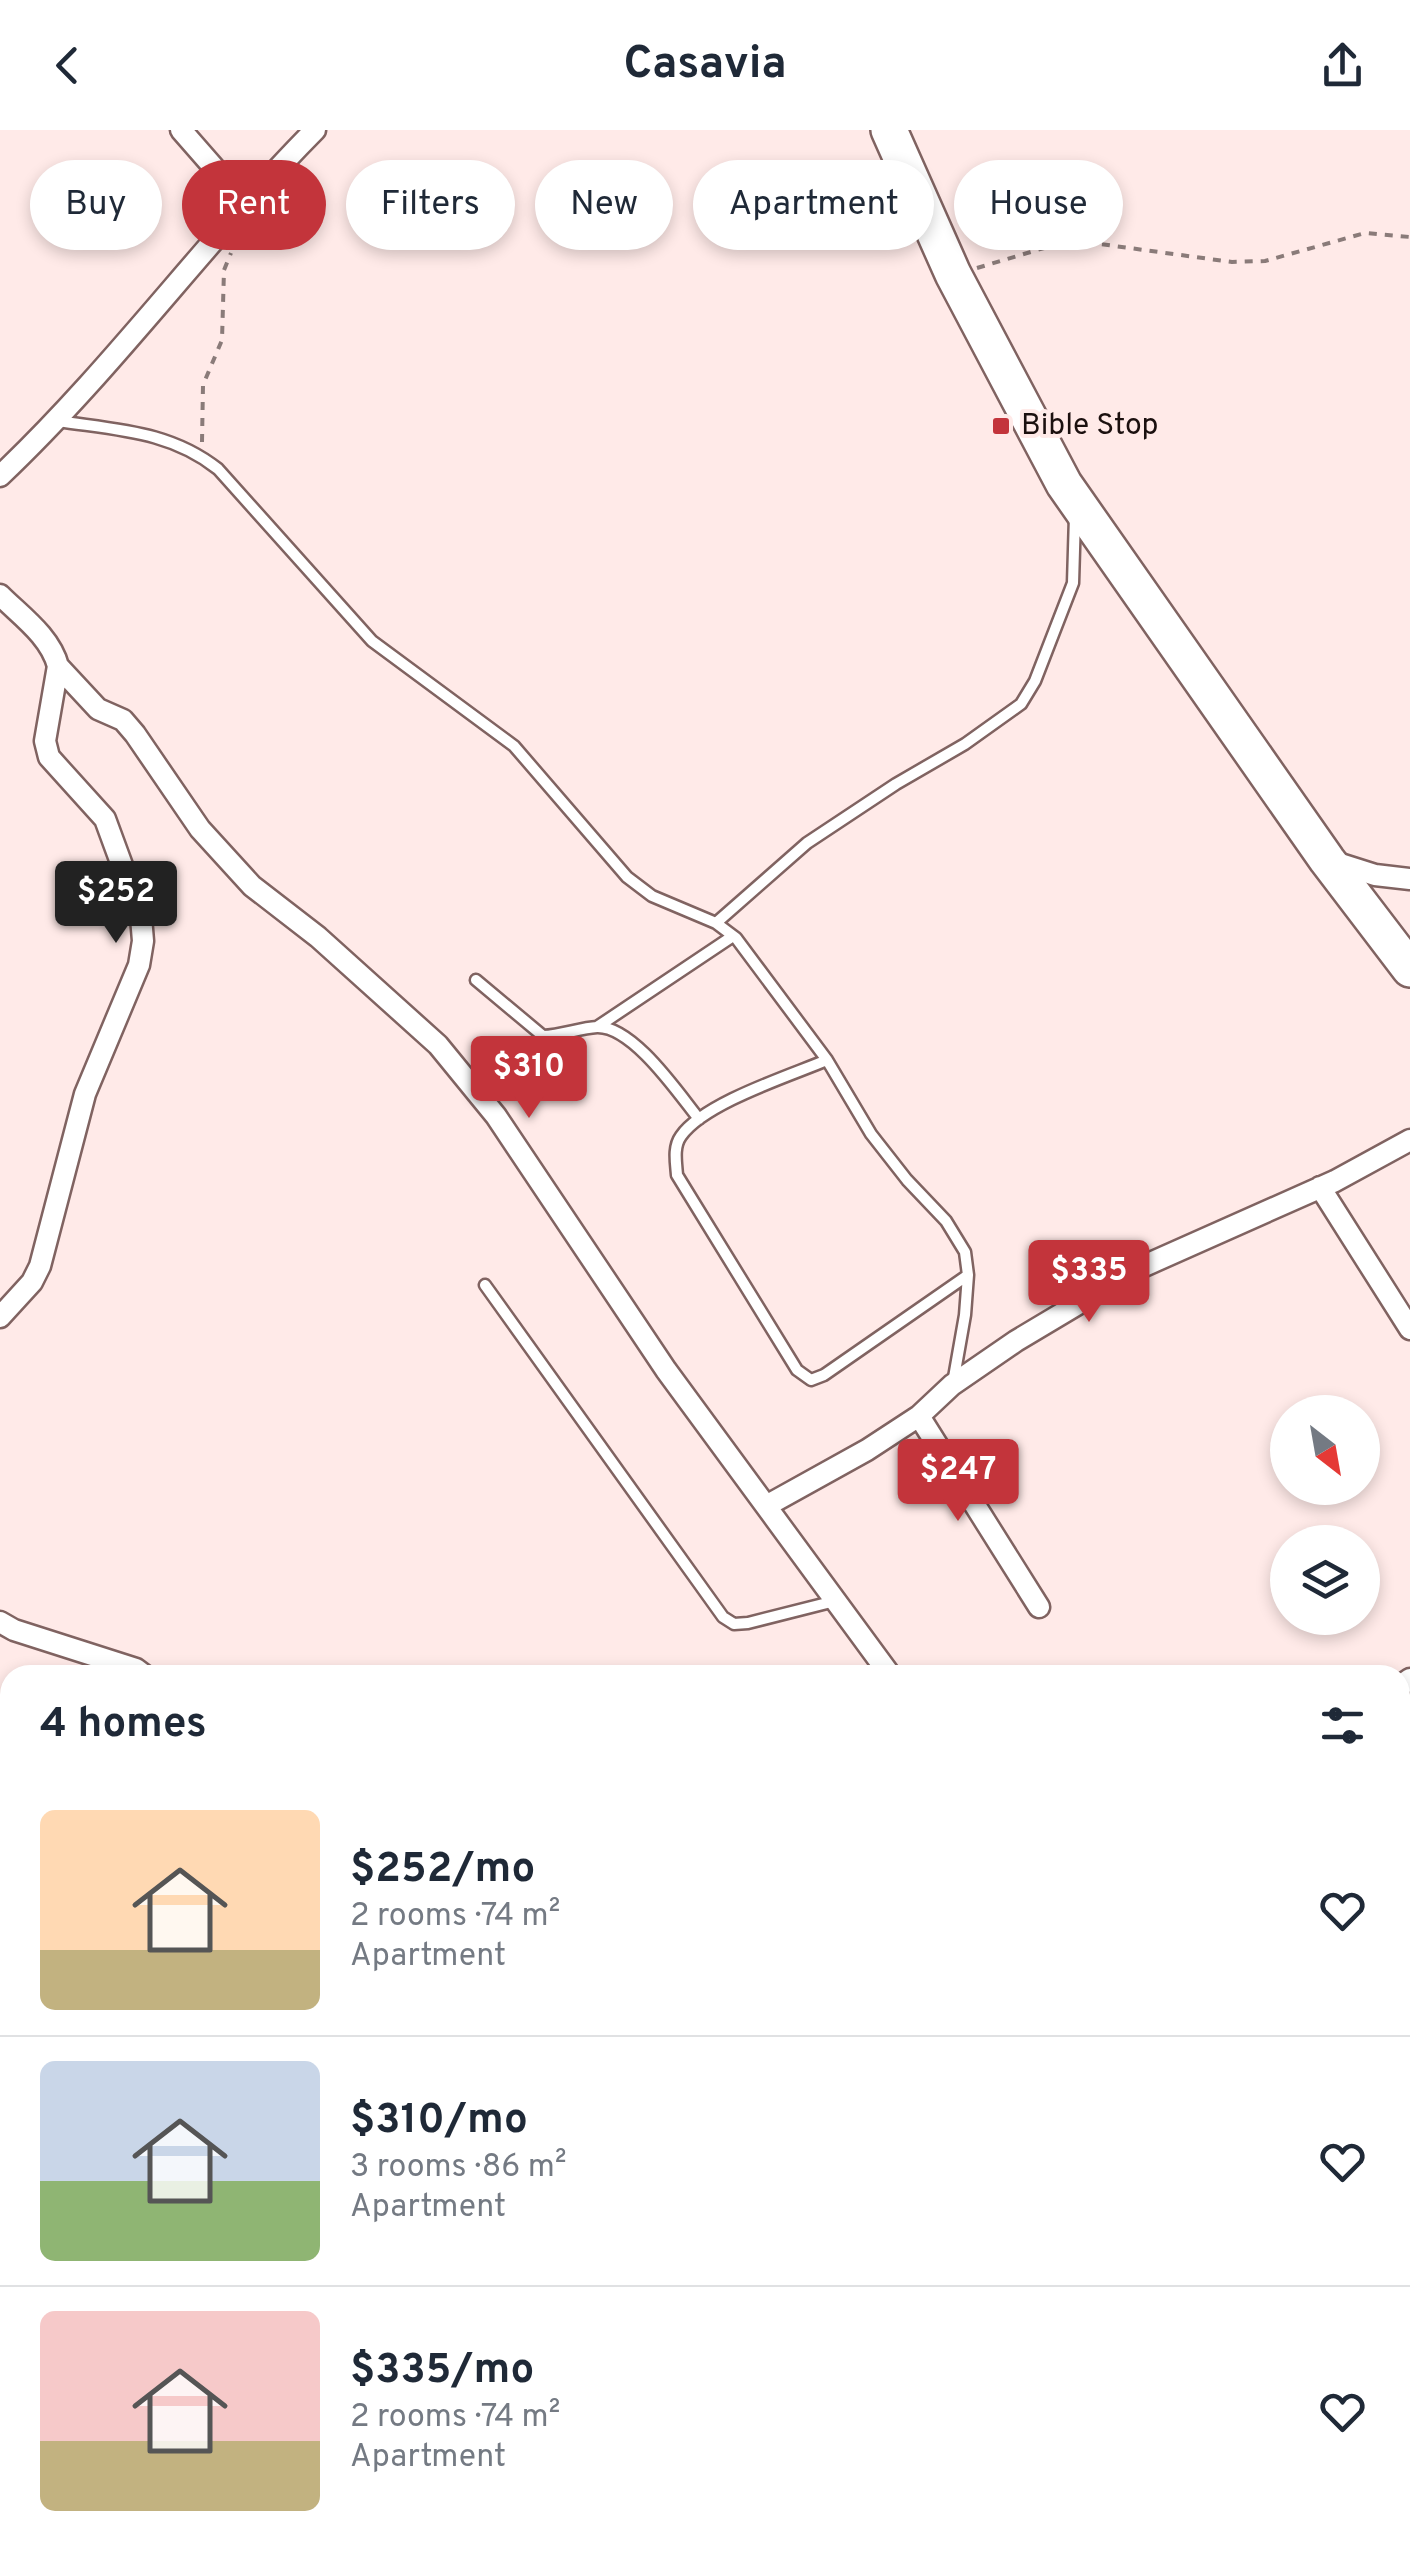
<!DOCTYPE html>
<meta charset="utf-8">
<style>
:root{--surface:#fff;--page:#f2f2f3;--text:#1f2937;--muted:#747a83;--line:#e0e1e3;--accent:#c3343b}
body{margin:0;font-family:Overpass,sans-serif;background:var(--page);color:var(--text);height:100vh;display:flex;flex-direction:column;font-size:38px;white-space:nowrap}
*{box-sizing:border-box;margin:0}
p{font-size:32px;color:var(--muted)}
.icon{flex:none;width:55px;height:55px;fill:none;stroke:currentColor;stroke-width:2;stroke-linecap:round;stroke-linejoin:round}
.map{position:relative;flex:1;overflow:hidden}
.sheet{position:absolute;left:0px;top:1535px;width:1410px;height:890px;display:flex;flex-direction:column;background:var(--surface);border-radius:30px 30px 0 0;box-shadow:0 5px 15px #0003}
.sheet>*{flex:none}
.guide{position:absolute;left:30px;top:30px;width:1350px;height:90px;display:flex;gap:20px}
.needle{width:65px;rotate:149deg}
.fabs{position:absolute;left:1270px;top:1265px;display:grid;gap:20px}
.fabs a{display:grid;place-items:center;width:110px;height:110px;border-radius:50%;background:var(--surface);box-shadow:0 5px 15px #0003;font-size:50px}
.price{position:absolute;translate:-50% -85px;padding:0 22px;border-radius:10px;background:var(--accent);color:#fff;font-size:32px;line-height:65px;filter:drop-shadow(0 2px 5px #0008)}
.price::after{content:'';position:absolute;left:50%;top:60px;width:30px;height:22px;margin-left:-15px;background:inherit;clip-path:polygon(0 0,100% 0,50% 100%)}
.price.selected{background:#222;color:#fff}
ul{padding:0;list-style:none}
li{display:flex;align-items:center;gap:30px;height:250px;padding:0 40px}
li+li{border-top:2px solid var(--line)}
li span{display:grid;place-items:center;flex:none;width:280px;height:200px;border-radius:15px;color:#555}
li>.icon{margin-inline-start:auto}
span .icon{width:120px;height:120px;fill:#fffc;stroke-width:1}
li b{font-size:42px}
h2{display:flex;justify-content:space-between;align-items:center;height:120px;padding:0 40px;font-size:42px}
.pill{padding:0 35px;border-radius:45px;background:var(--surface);box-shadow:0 5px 15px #0003;font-size:35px;line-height:90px}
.pill.selected{background:var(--accent);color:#fff}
header{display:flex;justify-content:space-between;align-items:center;height:130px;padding:0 40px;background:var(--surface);font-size:45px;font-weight:700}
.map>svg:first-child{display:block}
</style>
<header><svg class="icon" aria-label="back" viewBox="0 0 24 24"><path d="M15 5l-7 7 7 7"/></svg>Casavia<svg class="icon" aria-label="share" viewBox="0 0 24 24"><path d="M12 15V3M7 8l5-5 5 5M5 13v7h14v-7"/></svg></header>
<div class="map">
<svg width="1410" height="2425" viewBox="0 0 1410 2425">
<rect width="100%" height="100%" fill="#ffeae8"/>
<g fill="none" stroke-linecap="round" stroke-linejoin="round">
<defs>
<path id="service" d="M58 291C117 300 170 301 218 339L372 511 514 616 627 747 652 766 716 793 736 808 827 930 871 1004 907 1050 946 1091 965 1122 968 1145 965 1185 953 1253
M716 793 807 713 896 654 965 614 1021 574 1035 551 1073 453 1075 386
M476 850 543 906C562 905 580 898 597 897 633 896 678 963 699 989
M597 897 733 806
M827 930C789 946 704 973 681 1006 673 1017 676 1032 677 1045L797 1240 811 1250 824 1245 968 1145
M485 1155 723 1487 734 1494 748 1493 835 1471"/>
<path id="minor" d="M181 0 244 72
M0 346C113 239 205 111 315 0
M0 465C21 486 50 506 58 536L45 611 49 627 105 689 141 787 143 811 139 835 85 964 40 1136 32 1152 0 1187
M58 536 98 579 123 590 135 604 200 699 252 756 318 807 438 915 496 986 666 1240 890 1545
M1334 732 1375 745 1410 749
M1320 1057 1410 1199
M919 1286 1039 1477
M766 1376 867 1320 919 1286 952 1255 1016 1211 1135 1140 1335 1051 1410 1010
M0 1492 14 1500 136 1539 144 1545
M1400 1556 1410 1549
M1400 2105 1410 2117
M0 2369 10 2392
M20 2415 25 2425
M349 2415 355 2425
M1002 2415 1005 2425
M1195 2415 1197 2425
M175 2425 189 2415"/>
<path id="trunk" d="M889 0 953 144 1064 354 1327 730 1410 839"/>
</defs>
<use href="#service" stroke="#806361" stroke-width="15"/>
<use href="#minor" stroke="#806361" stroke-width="25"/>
<use href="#trunk" stroke="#806361" stroke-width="40"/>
<path stroke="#8a7b79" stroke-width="4" stroke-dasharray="8 8" stroke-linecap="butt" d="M977 138 1044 118 1100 114 1232 132 1265 131 1365 103 1410 107
M202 312 203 255 222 210 224 140 231 123
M1400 1721 1410 1716
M0 1724 10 1726
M697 2415 700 2425"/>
<use href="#service" stroke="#fff" stroke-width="10"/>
<use href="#minor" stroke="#fff" stroke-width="20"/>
<use href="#trunk" stroke="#fff" stroke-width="35"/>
</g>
<rect fill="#c3343b" stroke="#ffeae8" stroke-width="4" x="991" y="286" width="20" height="20" rx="5"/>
<g text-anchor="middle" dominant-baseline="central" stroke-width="8" stroke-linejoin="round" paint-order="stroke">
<g font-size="30" fill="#1b100f" stroke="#ffeae8" text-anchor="start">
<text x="1021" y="296">Bible Stop</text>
</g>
</g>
</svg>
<div class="fabs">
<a><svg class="needle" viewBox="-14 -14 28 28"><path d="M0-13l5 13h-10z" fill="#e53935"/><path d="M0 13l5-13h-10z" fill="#747a83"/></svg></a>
<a><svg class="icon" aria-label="layers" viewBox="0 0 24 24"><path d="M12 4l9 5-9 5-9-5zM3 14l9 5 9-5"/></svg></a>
</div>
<b class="price selected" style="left:116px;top:816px">$252</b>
<b class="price" style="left:529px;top:991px">$310</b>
<b class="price" style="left:1089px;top:1195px">$335</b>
<b class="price" style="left:958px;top:1394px">$247</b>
<div class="guide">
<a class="pill">Buy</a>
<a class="pill selected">Rent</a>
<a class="pill">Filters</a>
<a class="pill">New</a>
<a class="pill">Apartment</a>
<a class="pill">House</a>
</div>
<section class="sheet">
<h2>4 homes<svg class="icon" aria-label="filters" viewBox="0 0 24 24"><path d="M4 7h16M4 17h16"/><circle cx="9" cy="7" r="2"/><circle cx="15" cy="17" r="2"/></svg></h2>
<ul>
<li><span style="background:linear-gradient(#ffd9b3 70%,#c2b280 0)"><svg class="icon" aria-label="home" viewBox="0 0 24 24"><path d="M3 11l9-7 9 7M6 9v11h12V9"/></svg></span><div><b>$252/mo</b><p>2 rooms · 74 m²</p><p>Apartment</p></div><svg class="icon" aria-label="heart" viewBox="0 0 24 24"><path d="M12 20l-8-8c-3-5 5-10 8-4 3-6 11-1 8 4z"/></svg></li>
<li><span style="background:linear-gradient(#c9d6e8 60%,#8fb573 0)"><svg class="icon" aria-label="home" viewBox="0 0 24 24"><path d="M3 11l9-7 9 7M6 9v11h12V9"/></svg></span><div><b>$310/mo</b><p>3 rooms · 86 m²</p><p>Apartment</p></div><svg class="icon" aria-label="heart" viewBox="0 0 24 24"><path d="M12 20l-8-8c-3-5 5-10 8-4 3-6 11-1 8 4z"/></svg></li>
<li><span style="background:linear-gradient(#f6c9c9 65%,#c2b280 0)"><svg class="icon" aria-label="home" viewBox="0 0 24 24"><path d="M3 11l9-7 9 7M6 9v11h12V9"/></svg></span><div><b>$335/mo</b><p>2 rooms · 74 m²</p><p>Apartment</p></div><svg class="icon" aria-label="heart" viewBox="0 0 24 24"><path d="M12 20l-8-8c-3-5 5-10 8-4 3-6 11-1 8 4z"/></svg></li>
</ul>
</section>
</div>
